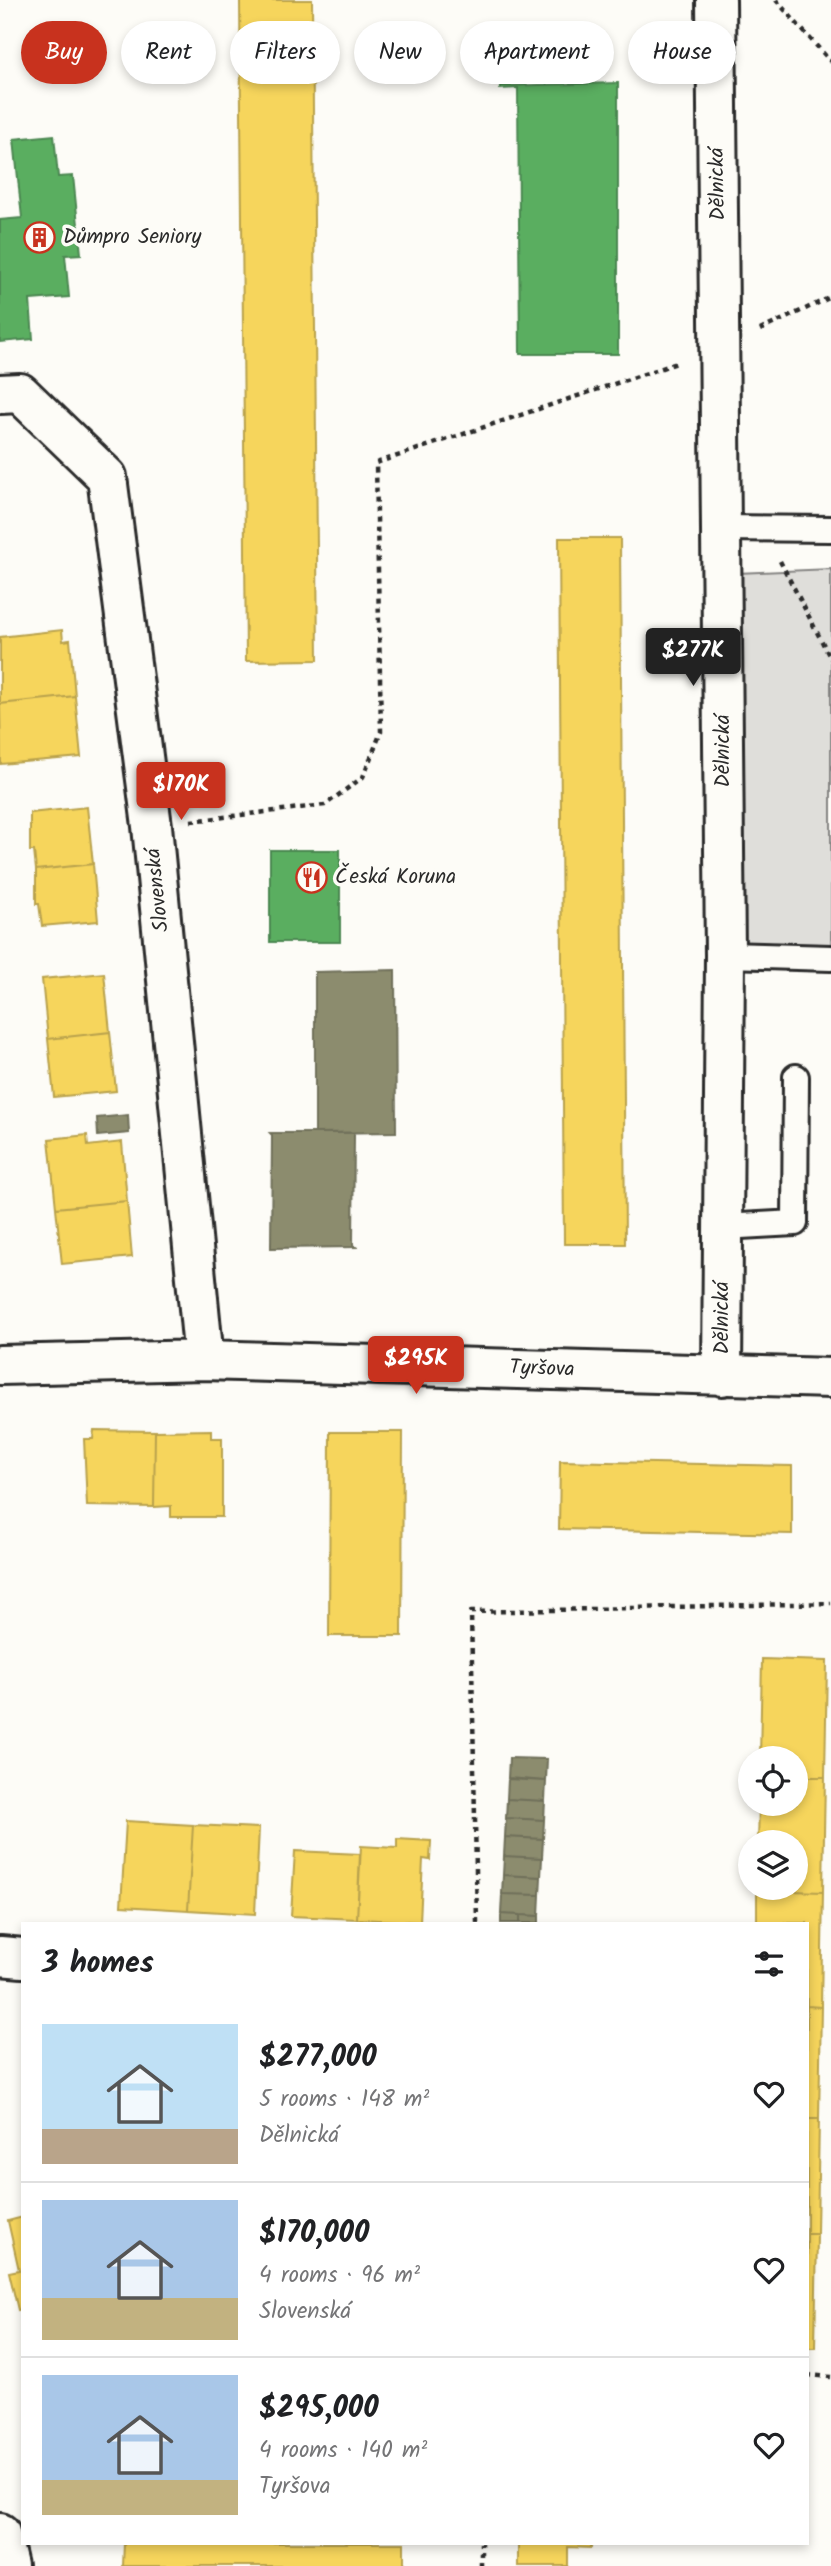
<!DOCTYPE html>
<meta charset="utf-8">
<style>
:root{--surface:#fff;--page:#f2f2f2;--text:#202124;--muted:#757577;--line:#e0e0e0;--accent:#c8321e}
body{margin:0;font-family:Kalam,sans-serif;background:var(--page);color:var(--text);height:100vh;display:flex;flex-direction:column;font-size:26px;white-space:nowrap}
*{box-sizing:border-box;margin:0}
p{font-size:23px;color:var(--muted)}
.icon{flex:none;width:38px;height:38px;fill:none;stroke:currentColor;stroke-width:2;stroke-linecap:round;stroke-linejoin:round}
.map{position:relative;flex:1;overflow:hidden}
.details{position:absolute;left:21px;top:1922px;width:788px;height:623px;display:flex;flex-direction:column;background:var(--surface);border-radius:0px;box-shadow:0 4px 10px #0003}
.details>*{flex:none}
.banner{position:absolute;left:21px;top:21px;width:789px;height:63px;display:flex;gap:14px}
.buttons{position:absolute;left:738px;top:1746px;display:grid;gap:14px}
.buttons a{display:grid;place-items:center;width:70px;height:70px;border-radius:50%;background:var(--surface);box-shadow:0 4px 10px #0003;font-size:35px}
.price{position:absolute;translate:-50% -60px;padding:0 16px;border-radius:7px;background:var(--accent);color:#fff;font-size:23px;line-height:46px;filter:drop-shadow(0 2px 4px #0008)}
.price::after{content:'';position:absolute;left:50%;top:42px;width:21px;height:16px;margin-left:-10px;background:inherit;clip-path:polygon(0 0,100% 0,50% 100%)}
.price.current{background:#222;color:#fff}
ul{padding:0;list-style:none}
li{display:flex;align-items:center;gap:21px;height:175px;padding:0 21px}
li+li{border-top:2px solid var(--line)}
li span{display:grid;place-items:center;flex:none;width:196px;height:140px;border-radius:0px;color:#555}
li>.icon{margin-inline-start:auto}
span .icon{width:84px;height:84px;fill:#fffc;stroke-width:1}
li b{font-size:30px}
h2{display:flex;justify-content:space-between;align-items:center;height:84px;padding:0 21px;font-size:30px}
.pill{padding:0 24px;border-radius:32px;background:var(--surface);box-shadow:0 4px 10px #0003;font-size:24px;line-height:63px}
.pill.current{background:var(--accent);color:#fff}
.map>svg:first-child{display:block}
</style>
<div class="map">
<svg width="831" height="2566" viewBox="0 0 831 2566">
<rect width="100%" height="100%" fill="#fdfcf7"/>
<filter id="ink" filterUnits="userSpaceOnUse"><feTurbulence type="fractalNoise" baseFrequency=".0143" numOctaves="2"/><feDisplacementMap in="SourceGraphic" scale="14" xChannelSelector="R" yChannelSelector="G"/><feConvolveMatrix kernelMatrix="1 2 1 2 8 2 1 2 1" color-interpolation-filters="sRGB"/></filter>
<g filter="url(#ink)">
<path fill="#dfdeda" stroke="#858482" stroke-width="2" d="M831 569V953L740 955 737 573Z"/>
<path fill="#f6d55c" stroke="#b9a24d" stroke-width="2" d="M240 0H312L318 660 246 661Z
M559 538H620L625 1244H564Z
M62 630 63 641 70 640 75 696 0 704V637Z
M75 696 81 757 1 764 0 704Z
M87 807 93 864 36 870 34 851H30V813Z
M93 864 98 921 42 926 39 904H36V870Z
M104 973 110 1032 48 1039 42 979Z
M110 1032 116 1091 54 1097 48 1039Z
M87 1135 88 1146 122 1142 127 1201 56 1208 49 1139Z
M127 1201 132 1257 62 1264 56 1208Z
M94 1430 155 1431 154 1507 87 1506 84 1439H93Z
M211 1430V1438H222V1517H171V1506L154 1507 155 1431Z
M330 1432H403L402 1636H329Z
M560 1461 792 1466V1534L559 1529Z
M762 1659 827 1661 825 1777H796V1759H760Z
M796 1777H825L823 1892 757 1890 796 1888V1843H758L759 1804H796Z
M126 1821 193 1825 188 1910 121 1906Z
M193 1825 259 1828 255 1914 188 1910Z
M397 1839 431 1841 430 1860 423 1859 420 1922 357 1919 361 1846 397 1848Z
M295 1851 360 1854 357 1919 291 1916Z
M757 1890 823 1892 821 2007 807 2006V1923H757Z
M807 2006 821 2007 819 2119H807Z
M807 2119H819L817 2234H807Z
M23 2217V2309L18 2310 9 2272 19 2270 8 2221Z
M807 2234H817L815 2348H807Z
M124 2543H404V2566H123Z
M518 2543H591V2548L568 2547V2566H518Z"/>
<path fill="#5aae61" stroke="#4c8751" stroke-width="2" d="M618 83V354H520L518 88 500 89V86Z
M54 135 58 177 73 176 81 254 65 255 69 297 30 300 33 339 0 342V220L22 218 14 139Z
M270 850H340V942H270Z"/>
<path fill="#8c8c6e" stroke="#6f6f5a" stroke-width="2" d="M395 970 396 1132 315 1133V972Z
M128 1115 129 1133 98 1136 97 1118Z
M270 1133H354L353 1245 356 1247 271 1248 272 1135Z
M509 1758 547 1759 546 1781 508 1778Z
M508 1779 546 1781 545 1801 507 1799Z
M507 1799 545 1801 544 1820 506 1818Z
M506 1818 544 1820 543 1839 505 1837Z
M505 1837 543 1839 542 1858 504 1856Z
M504 1856 542 1858 541 1877 503 1875Z
M503 1875 541 1877 540 1895 502 1894Z
M502 1894 540 1895 539 1916 501 1914Z
M501 1914 520 1915V1923H501Z
M520 1915 539 1916V1923H520Z"/>
<g fill="none" stroke-linecap="round" stroke-linejoin="round">
<defs>
<path id="service" d="M722 528 831 529
M725 955 831 958
M723 1227 795 1223 796 1077"/>
<path id="minor" d="M716 0 725 955 722 1376
M0 394 20 393 107 477 152 826 204 1360
M0 1365 204 1360 831 1378
M0 1956 23 1958
M0 2533 8 2566"/>
</defs>
<use href="#service" stroke="#2b2b2b" stroke-width="30"/>
<use href="#minor" stroke="#2b2b2b" stroke-width="44"/>
<path stroke="#2b2b2b" stroke-width="4.5" stroke-dasharray="5 5" stroke-linecap="butt" d="M776 0 831 62
M760 330 831 297
M780 561 831 659
M191 821 325 805 363 777 381 732 376 463 680 362
M477 1923 471 1612 831 1603
M807 2375 831 2377
M481 2566V2543"/>
<use href="#service" stroke="#fdfcf7" stroke-width="24"/>
<use href="#minor" stroke="#fdfcf7" stroke-width="38"/>
</g>
</g>
<defs>
<symbol id="building-ring" viewBox="-11 -11 22 22"><circle r="9.5" fill="#fdfcf7" stroke="#c8321e" stroke-width="1.5"/><path d="M-4-6H4V6H1V3H-1V6H-4ZM-2.5-4.3h1.7v1.8h-1.7ZM.8-4.3h1.7v1.8H.8ZM-2.5-1h1.7V.8h-1.7ZM.8-1h1.7V.8H.8Z" fill="#c8321e"/></symbol>
<symbol id="restaurant-ring" viewBox="-11 -11 22 22"><circle r="9.5" fill="#fdfcf7" stroke="#c8321e" stroke-width="1.5"/><path d="M-5-6h1v4h1v-4h1v4h1v-4h1v5L-1.5 .5V6h-2V.5L-5-1ZM5-6V6H3V1.5H1.5Q1.5-4 5-6Z" fill="#c8321e"/></symbol>
</defs>
<g fill-rule="evenodd">
<use href="#building-ring" x="22" y="220" width="35" height="35"/>
<use href="#restaurant-ring" x="294" y="860" width="35" height="35"/>
</g>
<g text-anchor="middle" dominant-baseline="central" stroke-width="7" stroke-linejoin="round" paint-order="stroke">
<g font-size="21" fill="#2b2b2b" stroke="#fdfcf7">
<text transform="translate(718 184) rotate(-91)">Dělnická</text>
<text transform="translate(723 751) rotate(-90)">Dělnická</text>
<text transform="translate(158 890) rotate(-96)">Slovenská</text>
<text transform="translate(722 1318) rotate(-90)">Dělnická</text>
<text transform="translate(542 1369) rotate(2)">Tyršova</text>
</g>
<g font-size="21" fill="#2b2b2b" stroke="#fdfcf7" text-anchor="start">
<text x="63" y="237">Důmpro Seniory</text>
<text x="335" y="877">Česká Koruna</text>
</g>
</g>
</svg>
<div class="buttons">
<a><svg class="icon" aria-label="locate" viewBox="0 0 24 24"><circle cx="12" cy="12" r="6"/><path d="M12 2v4M12 18v4M2 12h4M18 12h4"/></svg></a>
<a><svg class="icon" aria-label="layers" viewBox="0 0 24 24"><path d="M12 4l9 5-9 5-9-5zM3 14l9 5 9-5"/></svg></a>
</div>
<b class="price current" style="left:693px;top:688px">$277K</b>
<b class="price" style="left:181px;top:822px">$170K</b>
<b class="price" style="left:416px;top:1396px">$295K</b>
<div class="banner">
<a class="pill current">Buy</a>
<a class="pill">Rent</a>
<a class="pill">Filters</a>
<a class="pill">New</a>
<a class="pill">Apartment</a>
<a class="pill">House</a>
</div>
<section class="details">
<h2>3 homes<svg class="icon" aria-label="filters" viewBox="0 0 24 24"><path d="M4 7h16M4 17h16"/><circle cx="9" cy="7" r="2"/><circle cx="15" cy="17" r="2"/></svg></h2>
<ul>
<li><span style="background:linear-gradient(#bfe0f5 75%,#b9a48a 0)"><svg class="icon" aria-label="home" viewBox="0 0 24 24"><path d="M3 11l9-7 9 7M6 9v11h12V9"/></svg></span><div><b>$277,000</b><p>5 rooms · 148 m²</p><p>Dělnická</p></div><svg class="icon" aria-label="heart" viewBox="0 0 24 24"><path d="M12 20l-8-8c-3-5 5-10 8-4 3-6 11-1 8 4z"/></svg></li>
<li><span style="background:linear-gradient(#a9c7e8 70%,#c2b280 0)"><svg class="icon" aria-label="home" viewBox="0 0 24 24"><path d="M3 11l9-7 9 7M6 9v11h12V9"/></svg></span><div><b>$170,000</b><p>4 rooms · 96 m²</p><p>Slovenská</p></div><svg class="icon" aria-label="heart" viewBox="0 0 24 24"><path d="M12 20l-8-8c-3-5 5-10 8-4 3-6 11-1 8 4z"/></svg></li>
<li><span style="background:linear-gradient(#a9c7e8 75%,#c2b280 0)"><svg class="icon" aria-label="home" viewBox="0 0 24 24"><path d="M3 11l9-7 9 7M6 9v11h12V9"/></svg></span><div><b>$295,000</b><p>4 rooms · 140 m²</p><p>Tyršova</p></div><svg class="icon" aria-label="heart" viewBox="0 0 24 24"><path d="M12 20l-8-8c-3-5 5-10 8-4 3-6 11-1 8 4z"/></svg></li>
</ul>
</section>
</div>
